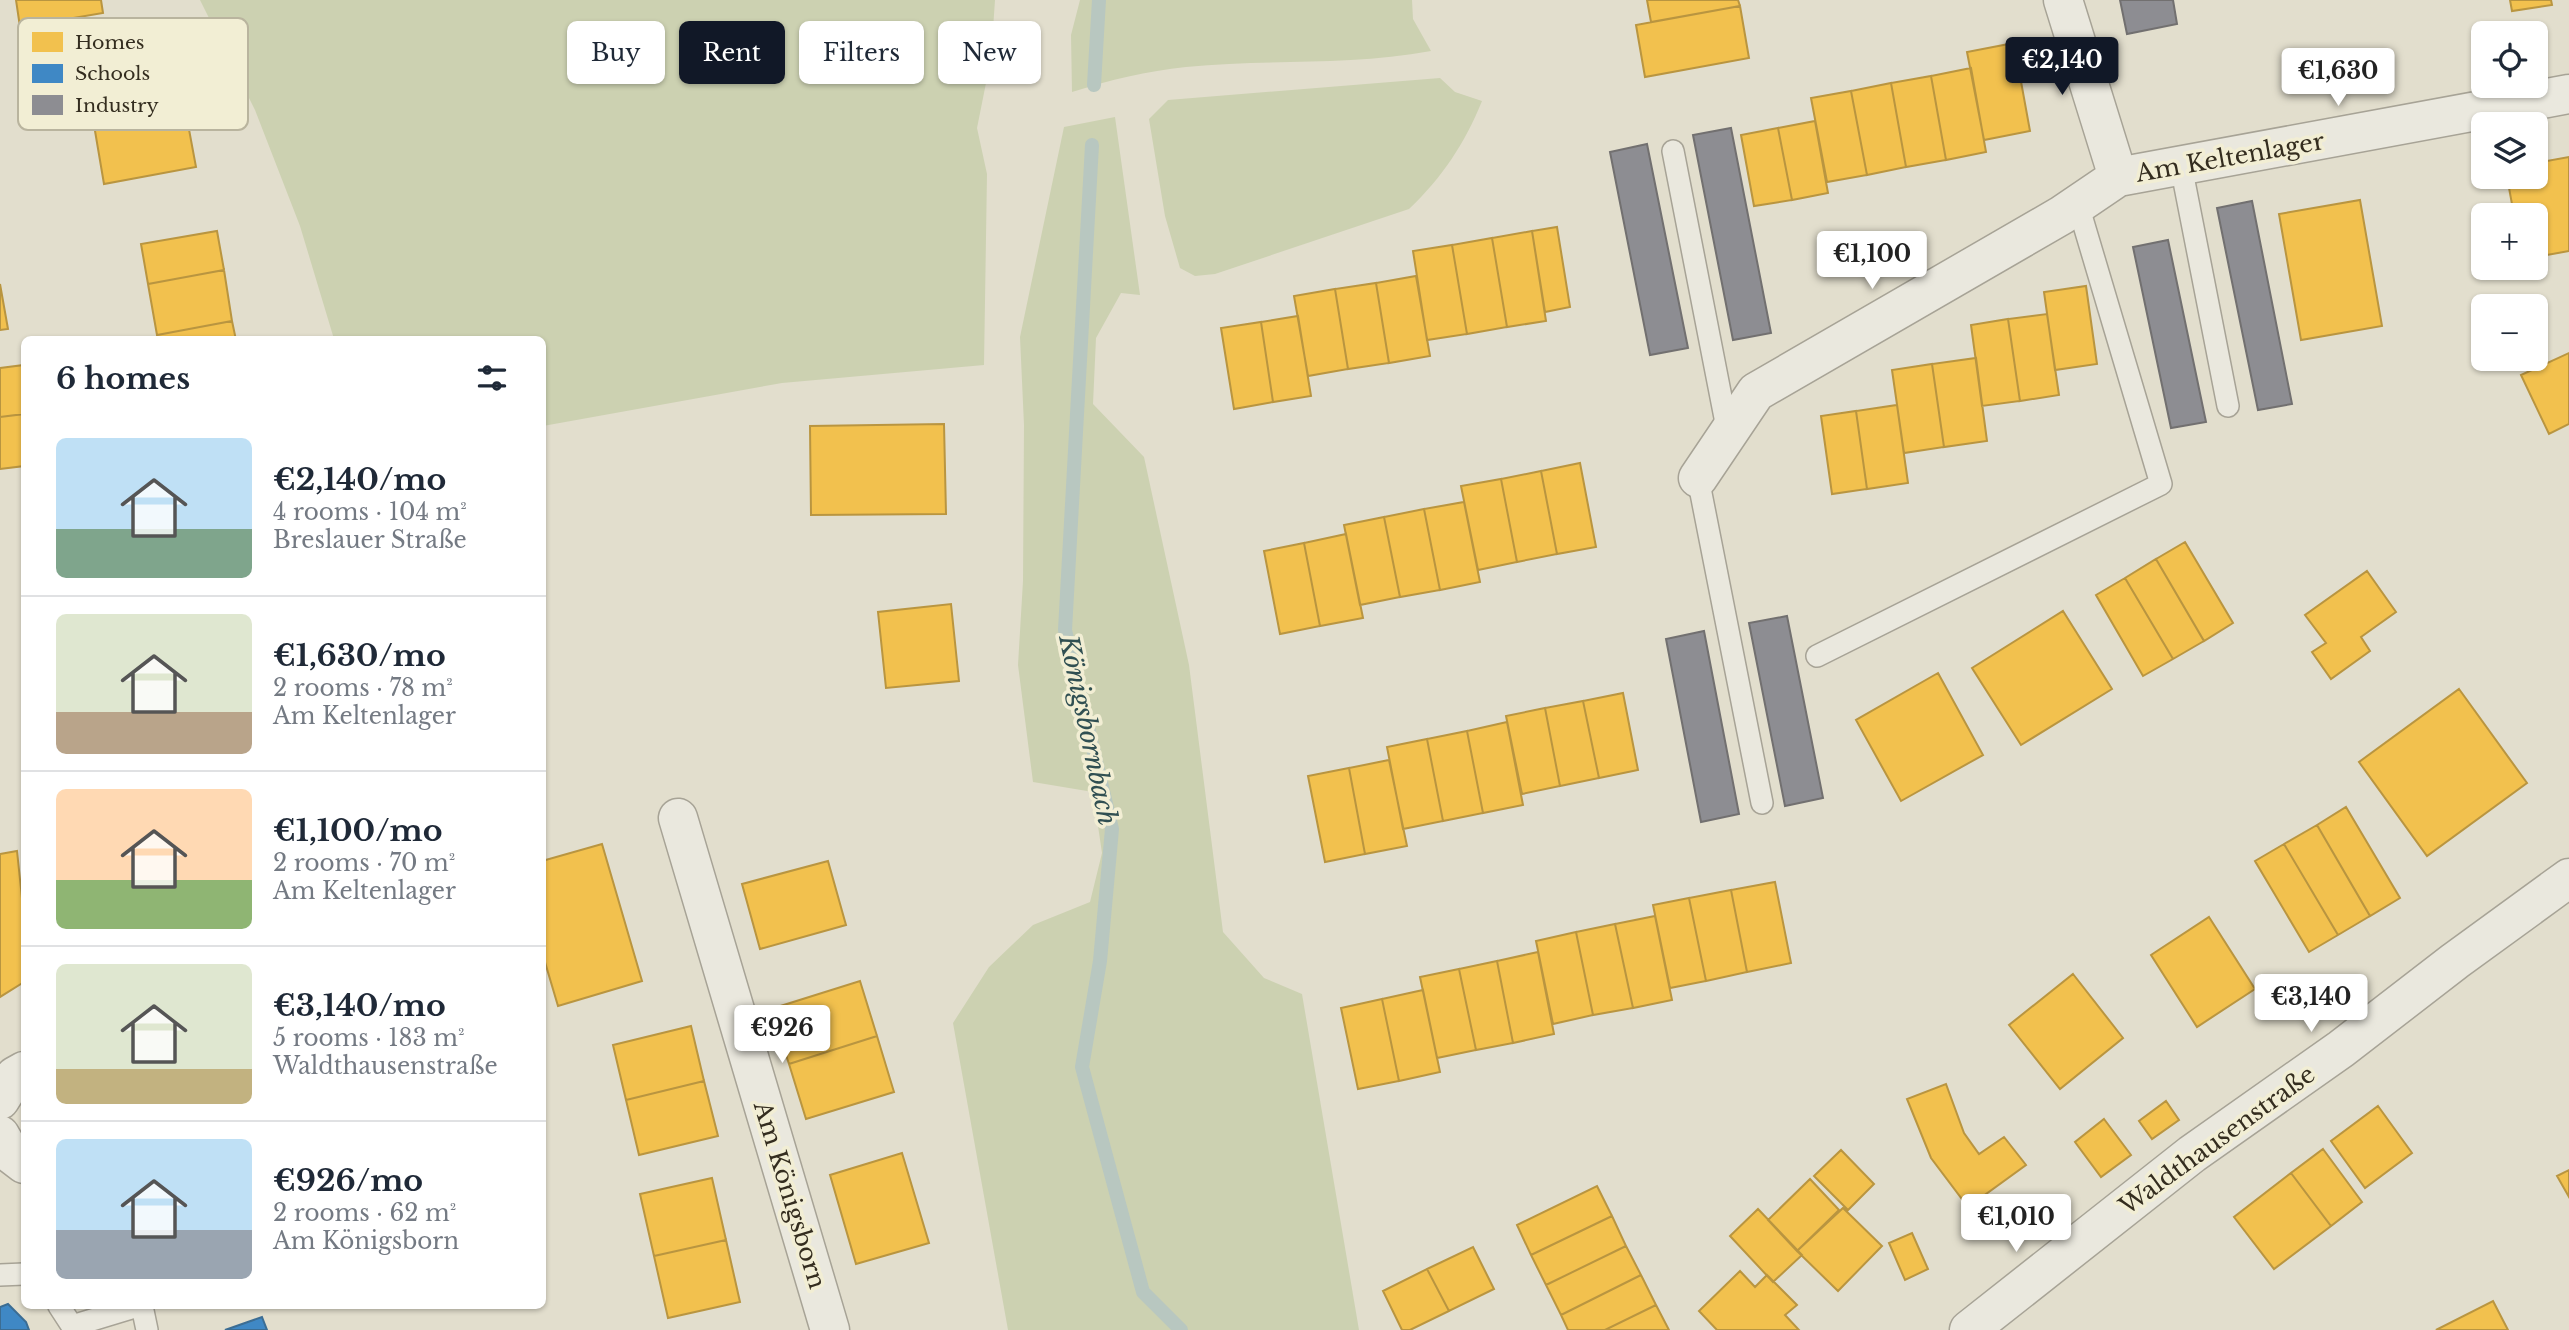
<!DOCTYPE html>
<meta charset="utf-8">
<style>
:root{--surface:#fff;--page:#f2f2f3;--text:#1f2937;--muted:#747a83;--line:#e0e1e3;--accent:#111827}
body{margin:0;font-family:"Libre Baskerville",serif;background:var(--page);color:var(--text);height:100vh;display:flex;flex-direction:column;font-size:26px;white-space:nowrap}
*{box-sizing:border-box;margin:0}
p{font-size:23px;color:var(--muted)}
.icon{flex:none;width:38px;height:38px;fill:none;stroke:currentColor;stroke-width:2;stroke-linecap:round;stroke-linejoin:round}
.map{position:relative;flex:1;overflow:hidden}
.details{position:absolute;left:21px;top:336px;width:525px;height:973px;display:flex;flex-direction:column;background:var(--surface);border-radius:10px;box-shadow:0 2px 5px #0004}
.details>*{flex:none}
.banner{position:absolute;left:567px;top:21px;width:665px;height:63px;display:flex;gap:14px}
.buttons{position:absolute;left:2471px;top:21px;display:grid;gap:14px}
.buttons a{display:grid;place-items:center;width:77px;height:77px;border-radius:10px;background:var(--surface);box-shadow:0 2px 5px #0004;font-size:35px}
.price{position:absolute;translate:-50% -60px;padding:0 16px;border-radius:7px;background:#fff;color:#222;font-size:23px;line-height:46px;filter:drop-shadow(0 2px 4px #0008)}
.price::after{content:'';position:absolute;left:50%;top:42px;width:21px;height:16px;margin-left:-10px;background:inherit;clip-path:polygon(0 0,100% 0,50% 100%)}
.price.active{background:var(--accent);color:#fff}
ul{padding:0;list-style:none}
li{display:flex;align-items:center;gap:21px;height:175px;padding:0 35px}
li+li{border-top:2px solid var(--line)}
li span{display:grid;place-items:center;flex:none;width:196px;height:140px;border-radius:10px;color:#555}
li>.icon{margin-inline-start:auto}
span .icon{width:84px;height:84px;fill:#fffc;stroke-width:1}
li b{font-size:30px}
h2{display:flex;justify-content:space-between;align-items:center;height:84px;padding:0 35px;font-size:30px}
.pill{padding:0 24px;border-radius:10px;background:var(--surface);box-shadow:0 2px 5px #0004;font-size:24px;line-height:63px}
.pill.active{background:var(--accent);color:#fff}
.map>svg:first-child{display:block}
</style>
<div class="map">
<svg width="2569" height="1330" viewBox="0 0 2569 1330">
<rect width="100%" height="100%" fill="#e2decd"/>
<path fill="#ccd1b1" d="M200 0H995L991 58 977 128 987 174 984 365 782 383 543 426 542 340 334 339 300 226 255 110Z
M1080 0H1412L1413 19 1431 51C1350 66 1268 59 1186 67 1147 71 1110 80 1072 92L1071 35Z
M1440 78 1455 92 1482 101C1465 143 1442 178 1409 209L1215 274 1195 276 1180 268 1165 216 1149 119 1168 100Z
M1115 117 1140 295 1121 293 1096 338 1093 404 1144 457 1189 665 1223 932 1264 978 1302 994 1359 1330H1008L953 1023 989 967 1033 925 1090 902 1102 853 1093 792 1033 782 1018 665 1023 581 1024 425 1020 337 1064 127Z"/>
<path fill="#f2c14e" stroke="#b99540" stroke-width="2" d="M16 0H101L103 13 20 27Z
M1647 0H1738L1740 6 1651 22Z
M2510 0H2551L2552 5 2512 11Z
M1740 6 1749 58 1645 77 1636 25Z
M2014 43 2030 131 1984 140 1967 52Z
M1971 68 1986 152 1946 160 1931 76Z
M1931 76 1946 160 1906 167 1891 83Z
M1891 83 1906 167 1867 175 1851 91Z
M1851 91 1867 175 1827 182 1811 98Z
M185 108 196 167 104 184 94 125Z
M1815 121 1828 193 1792 200 1778 128Z
M1778 128 1792 200 1754 206 1741 135Z
M2569 157V251L2536 257V215H2514L2507 177H2536V163Z
M2360 200 2382 326 2301 340 2279 214Z
M1557 227 1570 307 1545 312 1532 231Z
M217 231 224 270 148 284 141 244Z
M1532 231 1546 321 1507 327 1492 238Z
M1492 238 1507 327 1467 334 1452 245Z
M1452 245 1467 334 1427 340 1413 251Z
M224 270 232 321 157 335 148 284Z
M1416 276 1430 356 1389 363 1376 283Z
M1376 283 1389 363 1348 369 1335 289Z
M0 284 8 329 0 330Z
M2086 286 2097 364 2055 370 2044 292Z
M1335 289 1348 369 1308 376 1294 296Z
M2047 314 2059 395 2020 401 2008 319Z
M1298 316 1311 396 1273 402 1261 322Z
M2008 319 2020 401 1982 406 1971 325Z
M232 321 236 340H158L157 335Z
M1261 322 1273 402 1234 409 1221 328Z
M2569 353V424L2549 434 2521 375Z
M1976 358 1987 441 1944 447 1932 364Z
M1932 364 1944 447 1904 453 1892 370Z
M24 365V414L0 417V368Z
M1897 405 1908 483 1867 489 1856 411Z
M1856 411 1867 489 1832 494 1821 416Z
M24 414V466L0 469V417Z
M944 424 946 514 811 515 810 426Z
M1580 463 1596 547 1557 554 1541 471Z
M1541 471 1557 554 1517 562 1501 479Z
M1501 479 1517 562 1478 570 1461 486Z
M1464 502 1480 582 1440 590 1424 509Z
M1424 509 1440 590 1400 597 1384 517Z
M1384 517 1400 597 1360 605 1344 525Z
M1346 534 1363 618 1320 626 1304 543Z
M2185 542 2233 623 2204 641 2156 559Z
M1304 543 1320 626 1280 634 1264 551Z
M2156 559 2204 641 2173 659 2125 578Z
M2367 571 2396 612 2361 637 2370 651 2331 679 2312 652 2326 643 2305 615Z
M2125 578 2173 659 2143 676 2096 595Z
M951 604 959 681 886 688 878 612Z
M2063 611 2112 689 2021 745 1972 668Z
M1938 673 1983 755 1901 801 1856 720Z
M2459 689 2527 783 2427 856 2359 762Z
M1623 693 1638 770 1599 778 1583 701Z
M1583 701 1599 778 1560 786 1545 708Z
M1545 708 1560 786 1522 794 1506 716Z
M1507 722 1523 805 1483 813 1467 731Z
M1467 731 1483 813 1443 821 1427 739Z
M1427 739 1443 821 1403 829 1387 747Z
M1389 760 1407 846 1365 854 1349 768Z
M1349 768 1365 854 1325 862 1308 776Z
M2346 807 2400 898 2370 916 2317 825Z
M2317 825 2370 916 2338 935 2284 844Z
M602 844 642 981 558 1006 542 952V861Z
M2284 844 2338 935 2309 952 2255 861Z
M17 851 24 917V982L0 997V854Z
M828 861 846 925 760 949 742 884Z
M1775 882 1791 963 1747 972 1731 890Z
M1731 890 1747 972 1706 981 1689 898Z
M1689 898 1706 981 1670 988 1653 905Z
M1655 916 1672 1000 1633 1008 1615 924Z
M2209 917 2255 989 2197 1027 2151 955Z
M1615 924 1633 1008 1593 1015 1576 932Z
M1576 932 1593 1015 1553 1024 1536 941Z
M1538 952 1554 1034 1513 1043 1497 961Z
M1497 961 1513 1043 1476 1050 1459 969Z
M1459 969 1476 1050 1437 1058 1420 977Z
M2073 974 2123 1038 2060 1089 2009 1025Z
M860 981 877 1036 789 1064 771 1009Z
M1423 990 1440 1072 1399 1081 1382 999Z
M1382 999 1399 1081 1358 1089 1341 1008Z
M691 1026 704 1081 626 1100 613 1045Z
M877 1036 894 1092 806 1119 789 1064Z
M704 1081 718 1136 639 1155 626 1100Z
M1946 1084 1964 1133 1979 1154 2004 1137 2026 1165 1968 1207 1931 1158 1907 1099Z
M2166 1101 2179 1120 2152 1139 2139 1121Z
M2378 1106 2412 1153 2365 1188 2331 1141Z
M2104 1119 2131 1155 2101 1177 2075 1142Z
M2323 1149 2362 1202 2331 1226 2291 1173Z
M1841 1150 1874 1184 1848 1210 1814 1176Z
M902 1153 929 1243 856 1264 830 1175Z
M2569 1170V1197L2557 1176Z
M2291 1173 2331 1226 2274 1269 2234 1217Z
M712 1178 726 1240 654 1256 640 1194Z
M1810 1179 1839 1210 1797 1251 1768 1220Z
M1597 1186 1612 1216 1531 1255 1517 1225Z
M1843 1208 1882 1246 1838 1291 1797 1251Z
M1758 1209 1802 1255 1773 1282 1730 1236Z
M1612 1216 1626 1246 1546 1285 1531 1255Z
M1912 1233 1928 1269 1905 1280 1889 1243Z
M726 1240 740 1302 668 1318 654 1256Z
M1626 1246 1641 1275 1561 1315 1546 1285Z
M1473 1247 1494 1289 1449 1311 1427 1269Z
M1427 1269 1449 1311 1410 1330H1402L1383 1291Z
M1740 1271 1755 1287 1767 1275 1797 1305 1785 1315 1799 1330H1717L1699 1311Z
M1641 1275 1656 1305 1605 1330H1568L1561 1315Z
M2493 1301 2508 1330H2436Z
M1656 1305 1669 1330H1605Z"/>
<path fill="#3f88c5" stroke="#3c6d93" stroke-width="2" d="M8 1304 26 1322 29 1330H0V1307Z
M262 1317 267 1330H225Z"/>
<path fill="#8d8d92" stroke="#727070" stroke-width="2" d="M2120 0H2173L2177 24 2127 34Z
M1731 128 1771 333 1733 340 1693 135Z
M1647 144 1688 348 1650 355 1610 152Z
M2252 201 2292 404 2258 410 2217 208Z
M2168 240 2206 422 2171 428 2133 247Z
M1787 616 1823 798 1785 806 1749 623Z
M1704 631 1739 814 1701 822 1666 639Z"/>
<g fill="none" stroke-linecap="round" stroke-linejoin="round">
<path stroke="#b8c7c0" stroke-width="14" d="M1094 85 1099 0
M1092 145 1065 630 1112 829 1100 961 1082 1067 1143 1292 1181 1330"/>
<defs>
<path id="service" d="M1673 151 1728 433
M2181 166 2228 406
M1698 478 1762 803
M1817 656 2161 484 2078 205
M0 1275 24 1274
M59 1306 72 1326 138 1306
M142 1306 147 1330"/>
<path id="minor" d="M2063 0 2118 177
M1698 478 1756 392 2062 215 2118 177 2569 94
M678 818 830 1330
M0 1100 15 1076 24 1071
M0 1135 11 1154 24 1164
M1969 1330 2192 1154 2341 1049 2455 961 2569 878"/>
</defs>
<use href="#service" stroke="#a7a396" stroke-width="24"/>
<use href="#minor" stroke="#a7a396" stroke-width="41"/>
<use href="#service" stroke="#eae8de" stroke-width="21"/>
<use href="#minor" stroke="#eae8de" stroke-width="38"/>
</g>
<g text-anchor="middle" dominant-baseline="central" stroke-width="7" stroke-linejoin="round" paint-order="stroke">
<g font-size="24" fill="#342d1f" stroke="#f2eed4">
<text transform="translate(2230 157) rotate(-10)">Am Keltenlager</text>
<text transform="translate(2217 1140) rotate(-36)">Waldthausenstraße</text>
<text transform="translate(790 1195) rotate(73)">Am Königsborn</text>
</g>
<g font-size="26" font-style="italic" fill="#304f52" stroke="#f2eed4">
<text transform="translate(1088 730) rotate(78)">Königsbornbach</text>
</g>
</g>
<rect x="18" y="18" width="230" height="112" rx="10" fill="#f2eed4" stroke="#b9b49e" stroke-width="2"/>
<rect x="32" y="32" width="31" height="20" fill="#f2c14e"/>
<rect x="32" y="64" width="31" height="19" fill="#3f88c5"/>
<rect x="32" y="95" width="31" height="20" fill="#8d8d92"/>
<g font-size="19" fill="#342d1f">
<text x="75" y="49">Homes</text>
<text x="75" y="80">Schools</text>
<text x="75" y="112">Industry</text>
</g>
</svg>
<div class="buttons">
<a><svg class="icon" aria-label="locate" viewBox="0 0 24 24"><circle cx="12" cy="12" r="6"/><path d="M12 2v4M12 18v4M2 12h4M18 12h4"/></svg></a>
<a><svg class="icon" aria-label="layers" viewBox="0 0 24 24"><path d="M12 4l9 5-9 5-9-5zM3 14l9 5 9-5"/></svg></a>
<a>+</a>
<a>−</a>
</div>
<b class="price active" style="left:2062px;top:97px">€2,140</b>
<b class="price" style="left:2338px;top:108px">€1,630</b>
<b class="price" style="left:1872px;top:291px">€1,100</b>
<b class="price" style="left:2311px;top:1034px">€3,140</b>
<b class="price" style="left:782px;top:1065px">€926</b>
<b class="price" style="left:2016px;top:1254px">€1,010</b>
<div class="banner">
<a class="pill">Buy</a>
<a class="pill active">Rent</a>
<a class="pill">Filters</a>
<a class="pill">New</a>
</div>
<section class="details">
<h2>6 homes<svg class="icon" aria-label="filters" viewBox="0 0 24 24"><path d="M4 7h16M4 17h16"/><circle cx="9" cy="7" r="2"/><circle cx="15" cy="17" r="2"/></svg></h2>
<ul>
<li><span style="background:linear-gradient(#bfe0f5 65%,#7fa58c 0)"><svg class="icon" aria-label="home" viewBox="0 0 24 24"><path d="M3 11l9-7 9 7M6 9v11h12V9"/></svg></span><div><b>€2,140/mo</b><p>4 rooms · 104 m²</p><p>Breslauer Straße</p></div></li>
<li><span style="background:linear-gradient(#dfe7d0 70%,#b9a48a 0)"><svg class="icon" aria-label="home" viewBox="0 0 24 24"><path d="M3 11l9-7 9 7M6 9v11h12V9"/></svg></span><div><b>€1,630/mo</b><p>2 rooms · 78 m²</p><p>Am Keltenlager</p></div></li>
<li><span style="background:linear-gradient(#ffd9b3 65%,#8fb573 0)"><svg class="icon" aria-label="home" viewBox="0 0 24 24"><path d="M3 11l9-7 9 7M6 9v11h12V9"/></svg></span><div><b>€1,100/mo</b><p>2 rooms · 70 m²</p><p>Am Keltenlager</p></div></li>
<li><span style="background:linear-gradient(#dfe7d0 75%,#c2b280 0)"><svg class="icon" aria-label="home" viewBox="0 0 24 24"><path d="M3 11l9-7 9 7M6 9v11h12V9"/></svg></span><div><b>€3,140/mo</b><p>5 rooms · 183 m²</p><p>Waldthausenstraße</p></div></li>
<li><span style="background:linear-gradient(#bfe0f5 65%,#9aa5b1 0)"><svg class="icon" aria-label="home" viewBox="0 0 24 24"><path d="M3 11l9-7 9 7M6 9v11h12V9"/></svg></span><div><b>€926/mo</b><p>2 rooms · 62 m²</p><p>Am Königsborn</p></div></li>
</ul>
</section>
</div>
